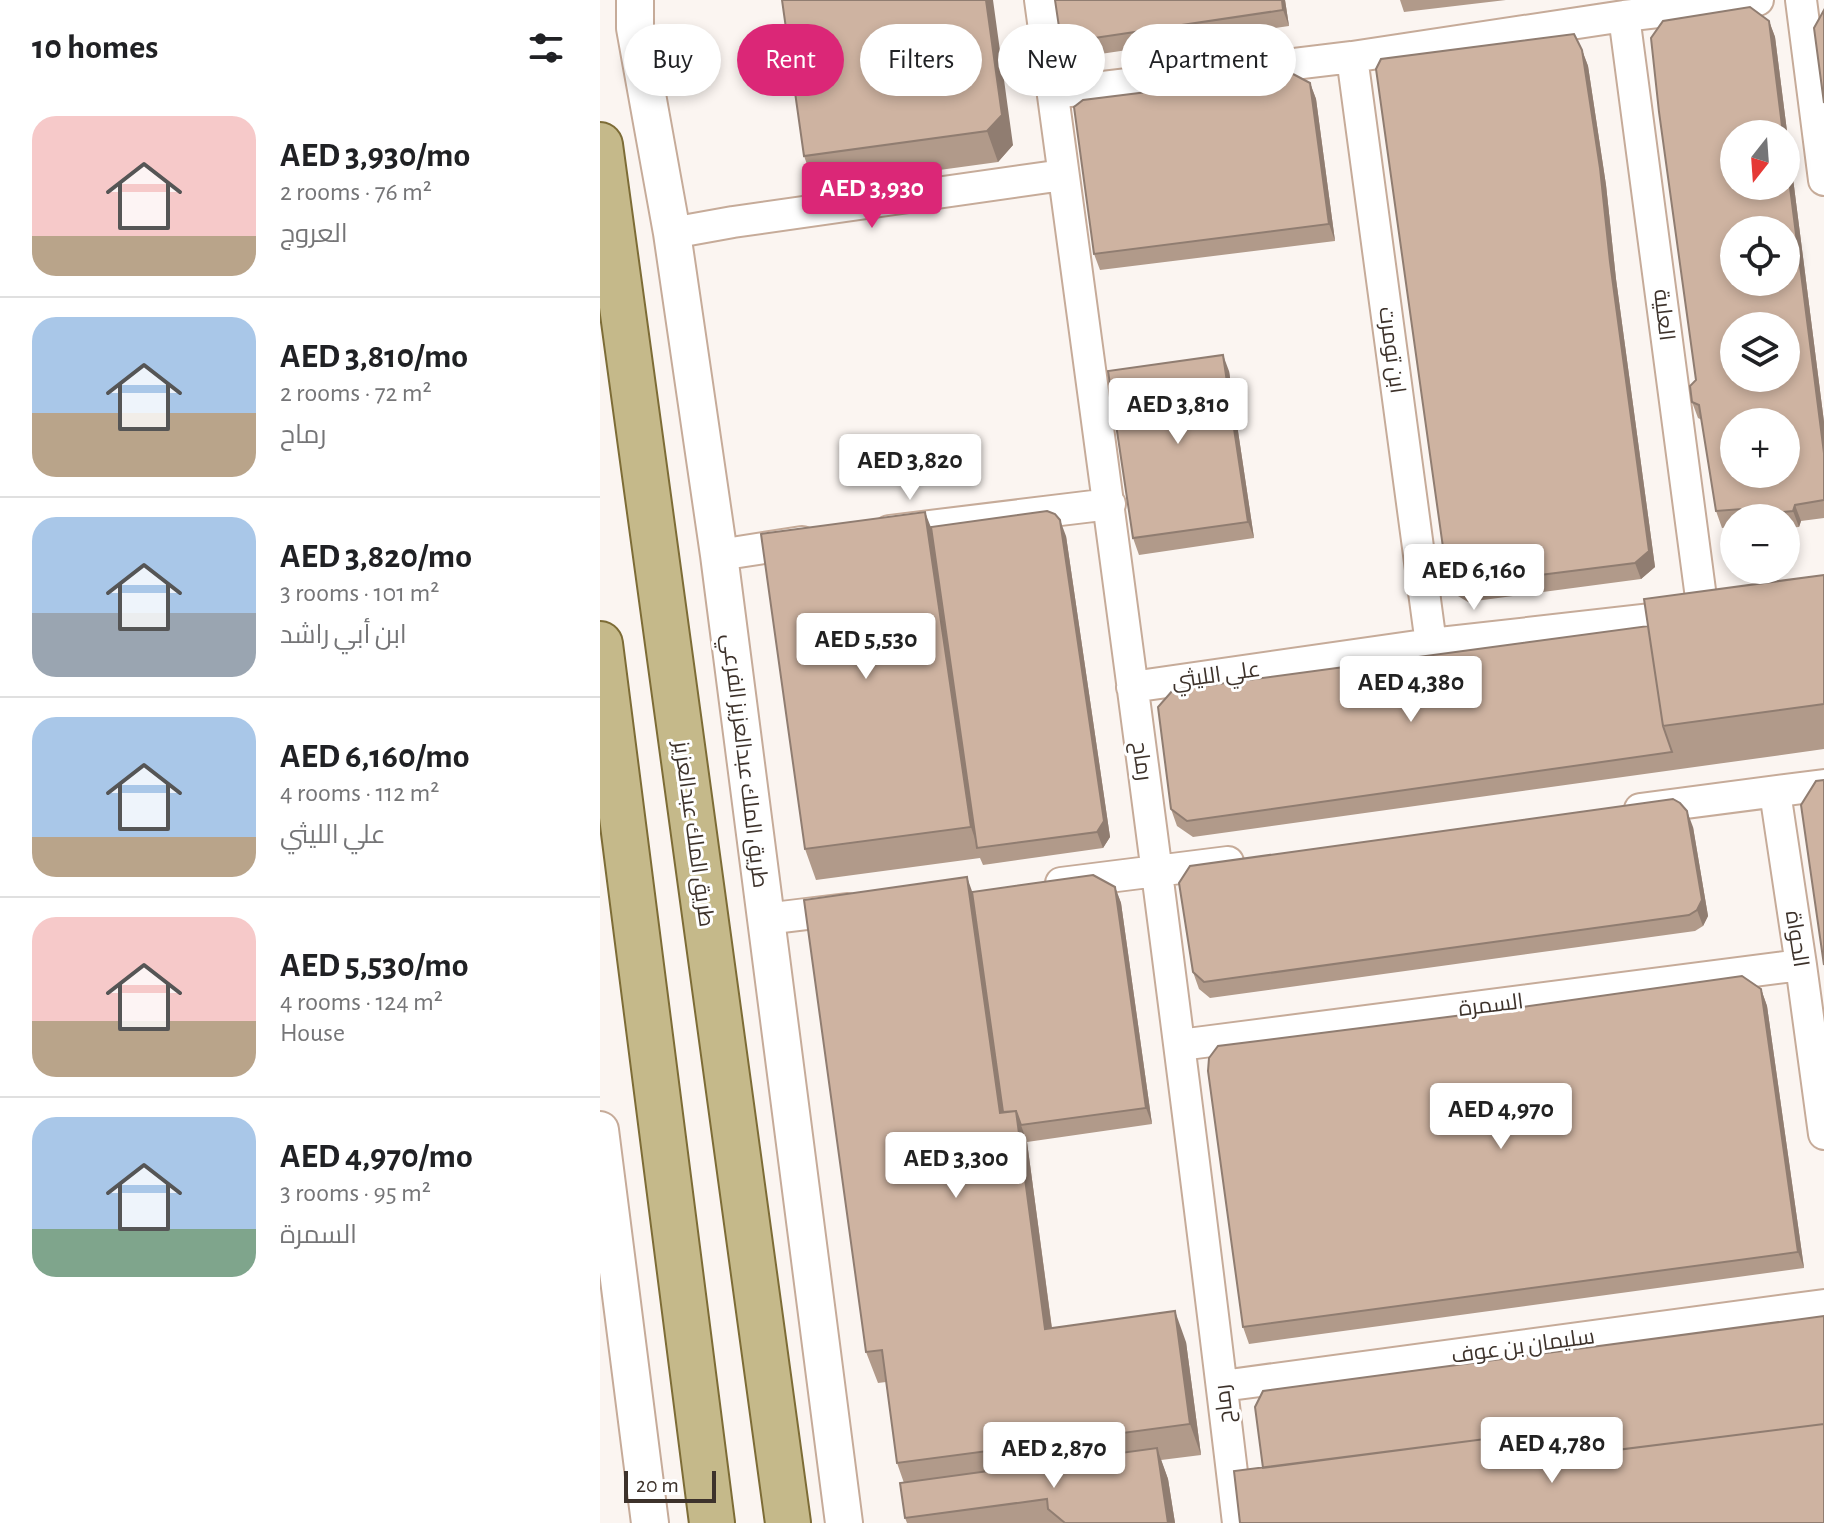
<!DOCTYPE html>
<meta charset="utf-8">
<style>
:root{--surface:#fff;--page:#f6f6f6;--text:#202124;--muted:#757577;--line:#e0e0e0;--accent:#db2777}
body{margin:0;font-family:"Alegreya Sans",Cairo,sans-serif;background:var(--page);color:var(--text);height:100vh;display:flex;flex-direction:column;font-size:30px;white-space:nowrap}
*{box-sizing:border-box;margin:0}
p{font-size:26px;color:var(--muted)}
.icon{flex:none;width:44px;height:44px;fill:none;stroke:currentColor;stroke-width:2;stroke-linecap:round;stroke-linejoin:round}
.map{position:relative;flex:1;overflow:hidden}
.sheet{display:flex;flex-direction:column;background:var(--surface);width:600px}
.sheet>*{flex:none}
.hud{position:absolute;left:24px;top:24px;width:760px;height:72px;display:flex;gap:16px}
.needle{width:52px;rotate:197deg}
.fabs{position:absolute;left:1120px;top:120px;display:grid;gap:16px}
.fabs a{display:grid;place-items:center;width:80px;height:80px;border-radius:50%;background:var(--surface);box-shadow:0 4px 12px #0003;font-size:40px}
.scale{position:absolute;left:24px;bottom:20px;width:92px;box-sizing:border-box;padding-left:8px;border:4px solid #3d322b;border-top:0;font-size:22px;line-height:28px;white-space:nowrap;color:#3d322b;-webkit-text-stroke:6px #fff;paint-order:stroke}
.price{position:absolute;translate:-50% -68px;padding:0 18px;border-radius:8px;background:#fff;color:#222;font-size:26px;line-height:52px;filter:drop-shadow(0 2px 4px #0008)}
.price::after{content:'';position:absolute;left:50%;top:48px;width:24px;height:18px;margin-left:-12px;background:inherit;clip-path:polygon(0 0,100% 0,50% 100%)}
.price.on{background:var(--accent);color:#fff}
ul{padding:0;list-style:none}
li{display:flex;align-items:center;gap:24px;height:200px;padding:0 32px}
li+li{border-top:2px solid var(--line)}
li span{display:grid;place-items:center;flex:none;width:224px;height:160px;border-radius:24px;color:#555}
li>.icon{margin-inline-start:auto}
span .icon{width:96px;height:96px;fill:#fffc;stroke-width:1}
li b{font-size:34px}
h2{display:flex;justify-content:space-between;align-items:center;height:96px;padding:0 32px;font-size:34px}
.tag{padding:0 28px;border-radius:36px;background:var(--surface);box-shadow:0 4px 12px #0003;font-size:28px;line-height:72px}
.tag.on{background:var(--accent);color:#fff}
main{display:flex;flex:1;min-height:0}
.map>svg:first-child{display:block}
</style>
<main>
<section class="sheet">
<h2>10 homes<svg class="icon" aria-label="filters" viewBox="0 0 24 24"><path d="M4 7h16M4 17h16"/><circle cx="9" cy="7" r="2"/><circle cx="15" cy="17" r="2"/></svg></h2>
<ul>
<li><span style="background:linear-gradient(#f6c9c9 75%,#b9a48a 0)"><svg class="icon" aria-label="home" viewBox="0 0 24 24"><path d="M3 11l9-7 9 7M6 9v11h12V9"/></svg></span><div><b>AED 3,930/mo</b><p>2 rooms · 76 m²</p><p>العروج</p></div></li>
<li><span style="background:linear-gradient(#a9c7e8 60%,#b9a48a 0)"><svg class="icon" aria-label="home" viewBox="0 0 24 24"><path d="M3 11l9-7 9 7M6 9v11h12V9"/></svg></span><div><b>AED 3,810/mo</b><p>2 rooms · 72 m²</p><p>رماح</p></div></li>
<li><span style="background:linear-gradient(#a9c7e8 60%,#9aa5b1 0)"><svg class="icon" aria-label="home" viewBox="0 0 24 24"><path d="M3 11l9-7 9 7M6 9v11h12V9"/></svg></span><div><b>AED 3,820/mo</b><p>3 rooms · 101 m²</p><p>ابن أبي راشد</p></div></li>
<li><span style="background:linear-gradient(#a9c7e8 75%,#b9a48a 0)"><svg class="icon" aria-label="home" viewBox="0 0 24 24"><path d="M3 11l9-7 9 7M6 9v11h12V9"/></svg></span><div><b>AED 6,160/mo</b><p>4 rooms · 112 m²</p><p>علي الليثي</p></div></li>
<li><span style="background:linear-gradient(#f6c9c9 65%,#b9a48a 0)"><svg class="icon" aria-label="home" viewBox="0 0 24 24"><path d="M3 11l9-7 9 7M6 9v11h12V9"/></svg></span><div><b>AED 5,530/mo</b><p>4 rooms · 124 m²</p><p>House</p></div></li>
<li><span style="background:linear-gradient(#a9c7e8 70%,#7fa58c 0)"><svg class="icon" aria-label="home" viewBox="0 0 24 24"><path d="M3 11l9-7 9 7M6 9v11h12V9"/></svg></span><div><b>AED 4,970/mo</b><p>3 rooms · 95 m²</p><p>السمرة</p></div></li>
</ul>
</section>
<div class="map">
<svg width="1224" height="1523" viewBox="0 0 1224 1523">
<rect width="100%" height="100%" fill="#fbf5f1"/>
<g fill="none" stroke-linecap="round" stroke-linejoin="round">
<defs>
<path id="minor" d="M440 0C509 507 578 1015 638 1523
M1201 0 1224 180
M1024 16 1103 613
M752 57 831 644
M453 93 752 57 1024 16 1158 0
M72 233 133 222 463 175
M289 531 510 504
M119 555 202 542
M532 687 831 644 1087 615
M1175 792 1201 965 1224 1134
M1040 809 1224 785
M461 883 628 862
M165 919 247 909
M580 1045 1201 965
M622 1386 1224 1305"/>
<path id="tertiary" d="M35 0V28L72 233 119 555 244 1523
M0 1130 50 1523"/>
<path id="primary" d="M0 145 188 1523
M0 644 112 1523"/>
</defs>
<use href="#minor" stroke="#c6ab99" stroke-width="34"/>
<use href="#tertiary" stroke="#c6ab99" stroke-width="40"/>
<use href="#primary" stroke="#7d6c36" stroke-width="48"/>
<use href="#minor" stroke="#fff" stroke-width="30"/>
<use href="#tertiary" stroke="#fff" stroke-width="36"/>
<use href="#primary" stroke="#c5b98a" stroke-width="44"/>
</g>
<path fill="#b19a8a" d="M182 0 413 145 398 162 215 187 204 156Z
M685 0 689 26 487 56 465 44 459 27Z
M800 0H906L804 12Z
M1169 21 1175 37 1224 422V518L1201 521 1199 527 1186 528V518H1134V527L1122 528 1116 511 1102 420 1098 418 1092 402Z
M982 50 988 66 1006 185 1016 279 1055 567 1041 579 868 602 853 593 847 576Z
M710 83 716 99 735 241 500 270 494 254Z
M629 371 654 538 539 555 533 538Z
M331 527 466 536 510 837 503 848 383 865 380 858 216 880 205 849Z
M1224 575V749L593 837 577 826 571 809 1048 626Z
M1093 827 1108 916 1103 926 1095 931 610 998 599 989 593 972Z
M515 887 521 903 552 1124 427 1142 452 1328 586 1342 601 1455 561 1460 568 1479 575 1523H307L305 1518 304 1483 297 1463 286 1382 278 1383 266 1352 372 892Z
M1161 989 1167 1006 1204 1268 649 1344 643 1327Z"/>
<path fill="#907d71" d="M386 0H393L413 145 398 162 387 131Z
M682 0H685L689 26 683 10Z
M1169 21 1175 37 1224 422V453L1186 156V134H1183Z
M982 50 988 66 1006 185 1016 279 1055 567 1041 579 1035 563 1010 262Z
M710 83 716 99 735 241 729 224Z
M623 355 629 371 654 538 648 522Z
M1195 505 1201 521 1199 527 1193 511Z
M325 512 337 543 378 848 371 827Z
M460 520 466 536 510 837 503 848 497 832Z
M1087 811 1093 827 1108 916 1103 926 1097 910Z
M367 877 378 908 409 1127 400 1113Z
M515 887 521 903 552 1124 546 1108Z
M1161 989 1167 1006 1204 1268 1198 1252Z
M416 1111 427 1142 456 1360 445 1329Z
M575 1311 586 1342 601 1455 590 1424Z
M908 1436 919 1467 912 1463Z
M557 1448 568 1479 575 1523H568Z"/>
<path fill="#ceb3a1" stroke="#907d71" stroke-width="2" fill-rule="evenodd" d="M182 0H386L402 115 387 131 204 156Z
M455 0H682L683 10 481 40 459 27Z
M1150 7 1169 21 1183 134H1134V186H1186V156L1224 453V500L1195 505 1193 511 1172 513 1169 507 1116 511 1099 405 1092 402 1090 386 1096 380 1059 112 1051 38 1063 21ZM1134 230H1186V282H1134ZM1134 326H1186V378H1134ZM1134 422H1186V474H1134Z
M1224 10V103L1214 28Z
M974 34 982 50 1000 168 1010 262 1049 551 1035 563 862 585 847 576 776 69 781 59Z
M693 74 710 83 729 224 494 254 474 107 483 100Z
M623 355 648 522 533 538 508 371Z
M447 511 455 514 460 520 504 821 497 832 377 848 331 527Z
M325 512 371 827 205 849 161 534Z
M1224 575V704L1063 726 1044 599Z
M1048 626 1063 726 1072 752 587 821 571 809 558 707 573 690Z
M1224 780V965L1201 805 1216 781Z
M1073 799 1080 803 1087 811 1102 900 1097 910 1089 915 604 982 593 972 579 883 590 866Z
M493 875 515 887 546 1108 421 1125 416 1111 403 1112 372 892Z
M367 877 400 1113 416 1111 445 1329 575 1311 590 1424 297 1463 282 1350 266 1352 204 900Z
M1142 976 1161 989 1198 1252 643 1327 608 1071 609 1058 618 1046 879 1013Z
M1224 1316V1424L915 1463 913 1450 908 1436 663 1468 655 1407 663 1391Z
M1224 1424V1523H640L634 1471 908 1436 912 1463Z
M557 1448 568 1523H465L448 1509 447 1499 305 1518 300 1483Z"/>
<g text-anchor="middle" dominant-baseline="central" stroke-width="6" stroke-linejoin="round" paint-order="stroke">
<g font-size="22" fill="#3d322b" stroke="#fff">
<text transform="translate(1064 315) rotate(83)">العلية</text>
<text transform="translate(792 350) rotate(82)">ابن تومرت</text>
<text transform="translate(616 675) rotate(-8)">علي الليثي</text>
<text transform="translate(145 761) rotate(83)">طريق الملك عبدالعزيز الفرعي</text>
<text transform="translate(542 761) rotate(82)">رماح</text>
<text transform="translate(94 834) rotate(82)">طريق الملك عبدالعزيز</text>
<text transform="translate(1197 939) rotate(81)">الحواة</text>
<text transform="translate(891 1005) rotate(-7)">السمرة</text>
<text transform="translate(923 1346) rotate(-8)">سليمان بن عوف</text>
<text transform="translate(624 1404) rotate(-97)">رماح</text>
</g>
</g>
</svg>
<div class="fabs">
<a><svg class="needle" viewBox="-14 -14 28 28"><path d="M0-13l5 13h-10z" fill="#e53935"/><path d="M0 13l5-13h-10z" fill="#757577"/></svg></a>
<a><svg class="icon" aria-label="locate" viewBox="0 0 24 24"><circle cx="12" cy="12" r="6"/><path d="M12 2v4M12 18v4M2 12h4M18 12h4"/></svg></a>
<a><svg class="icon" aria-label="layers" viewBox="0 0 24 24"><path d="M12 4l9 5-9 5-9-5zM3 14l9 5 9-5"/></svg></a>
<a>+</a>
<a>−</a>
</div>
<div class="scale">20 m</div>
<b class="price on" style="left:272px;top:230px">AED 3,930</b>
<b class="price" style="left:578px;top:446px">AED 3,810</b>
<b class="price" style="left:310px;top:502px">AED 3,820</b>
<b class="price" style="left:874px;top:612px">AED 6,160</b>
<b class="price" style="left:266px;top:681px">AED 5,530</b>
<b class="price" style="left:811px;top:724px">AED 4,380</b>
<b class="price" style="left:901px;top:1151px">AED 4,970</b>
<b class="price" style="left:356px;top:1200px">AED 3,300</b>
<b class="price" style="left:952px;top:1485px">AED 4,780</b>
<b class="price" style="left:454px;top:1490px">AED 2,870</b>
<div class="hud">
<a class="tag">Buy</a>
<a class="tag on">Rent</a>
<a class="tag">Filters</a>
<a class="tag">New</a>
<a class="tag">Apartment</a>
</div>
</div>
</main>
